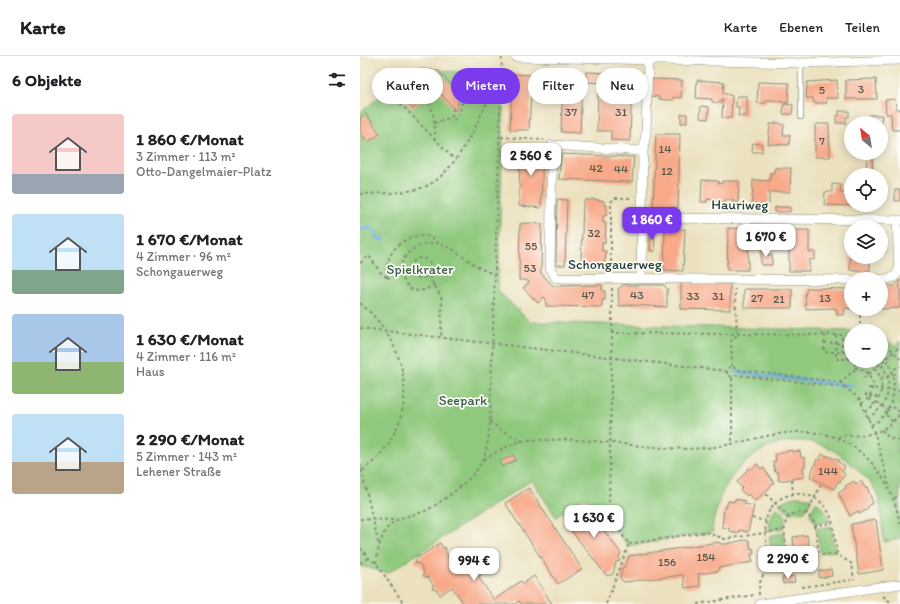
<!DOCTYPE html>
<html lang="de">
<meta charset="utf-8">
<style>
:root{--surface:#fff;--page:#f6f6f6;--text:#202124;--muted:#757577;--line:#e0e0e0;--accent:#7c3aed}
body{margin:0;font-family:Itim,sans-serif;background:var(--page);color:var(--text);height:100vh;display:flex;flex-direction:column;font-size:15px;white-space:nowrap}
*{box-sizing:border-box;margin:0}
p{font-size:13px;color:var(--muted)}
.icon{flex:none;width:22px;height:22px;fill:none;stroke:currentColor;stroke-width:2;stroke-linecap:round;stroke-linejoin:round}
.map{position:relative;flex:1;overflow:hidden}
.details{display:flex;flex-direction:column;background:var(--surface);width:360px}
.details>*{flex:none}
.guide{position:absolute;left:12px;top:12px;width:380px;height:36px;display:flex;gap:8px}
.needle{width:26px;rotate:330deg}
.fabs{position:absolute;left:484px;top:60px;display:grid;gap:8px}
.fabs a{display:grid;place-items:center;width:44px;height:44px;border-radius:50%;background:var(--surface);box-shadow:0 2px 10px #0003;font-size:20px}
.price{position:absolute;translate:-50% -34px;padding:0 9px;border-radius:8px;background:#fff;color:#222;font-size:13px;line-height:26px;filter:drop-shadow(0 1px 2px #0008)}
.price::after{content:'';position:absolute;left:50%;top:24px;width:12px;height:9px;margin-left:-6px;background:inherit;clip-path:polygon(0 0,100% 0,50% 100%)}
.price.on{background:var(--accent);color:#fff}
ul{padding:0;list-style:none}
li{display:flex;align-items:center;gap:12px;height:100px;padding:0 12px}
li span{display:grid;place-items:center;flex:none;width:112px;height:80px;border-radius:4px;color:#555}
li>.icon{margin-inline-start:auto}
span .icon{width:48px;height:48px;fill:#fffc;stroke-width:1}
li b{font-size:17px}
h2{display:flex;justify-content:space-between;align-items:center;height:48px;padding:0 12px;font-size:17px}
.chip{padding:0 14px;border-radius:18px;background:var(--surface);box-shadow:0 2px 10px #0003;font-size:14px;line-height:36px}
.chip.on{background:var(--accent);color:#fff}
header{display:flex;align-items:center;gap:24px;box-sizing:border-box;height:56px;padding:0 20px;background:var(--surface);border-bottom:1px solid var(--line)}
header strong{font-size:19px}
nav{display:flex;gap:22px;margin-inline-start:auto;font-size:14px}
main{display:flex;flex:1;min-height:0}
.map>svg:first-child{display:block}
</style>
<header>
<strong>Karte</strong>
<nav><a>Karte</a><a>Ebenen</a><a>Teilen</a></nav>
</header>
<main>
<section class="details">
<h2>6 Objekte<svg class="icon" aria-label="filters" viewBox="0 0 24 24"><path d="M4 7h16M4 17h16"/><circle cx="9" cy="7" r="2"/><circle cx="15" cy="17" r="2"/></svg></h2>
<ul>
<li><span style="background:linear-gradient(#f6c9c9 75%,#9aa5b1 0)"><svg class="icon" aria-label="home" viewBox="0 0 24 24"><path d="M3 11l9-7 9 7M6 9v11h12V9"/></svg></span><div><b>1 860 €/Monat</b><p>3 Zimmer · 113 m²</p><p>Otto-Dangelmaier-Platz</p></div></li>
<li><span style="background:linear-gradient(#bfe0f5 70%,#7fa58c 0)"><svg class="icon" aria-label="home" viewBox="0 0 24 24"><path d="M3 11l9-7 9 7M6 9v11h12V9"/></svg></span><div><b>1 670 €/Monat</b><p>4 Zimmer · 96 m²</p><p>Schongauerweg</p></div></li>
<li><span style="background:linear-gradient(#a9c7e8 60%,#8fb573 0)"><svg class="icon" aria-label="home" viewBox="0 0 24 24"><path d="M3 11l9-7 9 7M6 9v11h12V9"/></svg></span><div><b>1 630 €/Monat</b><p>4 Zimmer · 116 m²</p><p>Haus</p></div></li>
<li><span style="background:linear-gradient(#bfe0f5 60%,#b9a48a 0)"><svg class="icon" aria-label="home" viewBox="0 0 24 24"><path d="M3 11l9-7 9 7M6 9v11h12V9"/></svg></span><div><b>2 290 €/Monat</b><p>5 Zimmer · 143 m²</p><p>Lehener Straße</p></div></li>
</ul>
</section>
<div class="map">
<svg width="540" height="548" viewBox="0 0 540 548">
<rect width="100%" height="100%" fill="#fdfcf7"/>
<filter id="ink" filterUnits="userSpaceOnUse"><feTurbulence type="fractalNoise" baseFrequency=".025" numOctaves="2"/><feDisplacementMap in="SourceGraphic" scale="8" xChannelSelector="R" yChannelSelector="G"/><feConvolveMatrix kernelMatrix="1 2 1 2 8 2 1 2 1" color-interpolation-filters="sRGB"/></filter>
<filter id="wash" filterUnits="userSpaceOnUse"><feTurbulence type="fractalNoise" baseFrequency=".012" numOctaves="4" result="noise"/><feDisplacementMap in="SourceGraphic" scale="16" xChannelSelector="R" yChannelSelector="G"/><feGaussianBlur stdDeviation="0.9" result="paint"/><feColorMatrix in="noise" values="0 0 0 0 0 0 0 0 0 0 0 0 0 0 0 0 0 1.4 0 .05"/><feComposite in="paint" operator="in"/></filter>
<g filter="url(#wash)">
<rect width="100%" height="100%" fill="#ebe1be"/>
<path fill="#8fc97d" stroke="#578358" d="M40 13 78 14 131 19 144 28 138 235 170 266 491 275V305H521V280L535 290 540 285V387L536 388 540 406V483L524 486C522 471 522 452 517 438 512 426 500 416 491 408 481 399 471 392 458 388 416 374 368 409 358 449 356 457 351 468 353 476L268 490 241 454 224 441 196 461 172 424 28 517 0 510V57L26 35 22 31Z
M438 440 452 443 444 456 428 457 419 448 425 444Z
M456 446 464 453 470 466 455 467 450 458Z
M416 451 426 460 423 472 409 475 410 462Z
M471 470 475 495 461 497 456 473Z
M423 477 427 500 426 502 413 505 409 480Z"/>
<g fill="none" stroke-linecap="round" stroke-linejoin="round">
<path stroke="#65abdc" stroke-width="3.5" d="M0 173 10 172 16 177V181L24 184
M375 316 492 330"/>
</g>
<g id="blocks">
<path fill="#f8a989" d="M59 13 78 14 100 39 96 55Z
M176 14 196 15 195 25 175 23Z
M226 16 249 17 248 27 226 26Z
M153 18 172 19 169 74H150L152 31H150V27H152Z
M203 20 222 22 220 77 201 76Z
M253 22 272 23 270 85 251 84V75H237L238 37H253Z
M291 23 322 24 321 42 313 41V44H306L299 43V41L290 40Z
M516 23 517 43H486V24Z
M337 24 364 26 363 37 372 40 371 62H362L363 43H361V47L352 46V43L336 42Z
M477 24 478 42H466L467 47H454L453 42H446L447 26Z
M42 26 61 44 53 53 33 35Z
M398 26 429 27 428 47 413 44H407L406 47H397Z
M377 40H387V60H378L379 51H376Z
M535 43 536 53H540V74H532L531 58H526L525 44Z
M424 48 433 49 432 58H423Z
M341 50 349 51 348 63 340 62Z
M479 55H489V61H486V67H476V60H479Z
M6 58 20 78 8 86 0 76V62Z
M321 58H327V67H321Z
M510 59H522L521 67H509Z
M416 66 424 69 423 79H430L429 89 408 88 410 68H416Z
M455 68H469L470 101H455Z
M296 78H320L318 152 293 151Z
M393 87 402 88V96H392Z
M168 91H183L181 152 159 150 160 92H168Z
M507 97H513L512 119H506Z
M201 98 274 101 272 126 199 123Z
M415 112H431L430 136H409V149H392L393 124 410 125V117H414Z
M342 124 358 125V127L362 128V125H379L378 147H373V144H365V147L354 146V144L347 143V146H341Z
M472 128 481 129 480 137H491V150L464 149 465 136H472Z
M535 134H540V145H535Z
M197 143 207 144 205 209H196Z
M231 143 244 145V149H247V159L243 160V167H246L245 187H242V195H246L245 206H242L241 210 235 209V211L223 209 221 205 223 148 225 144H231Z
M415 151H430V156H415Z
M167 167 182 168 181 217 193 230 242 229V235H245V244H242V251L186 250V243L184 241 178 247 163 232 169 226 166 224H159L160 168Z
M368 172 389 173 388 214H367Z
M305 173H325L323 215 304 214Z
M429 174H449V196H455V203L449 204V215H429Z
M290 175H294L295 195H290Z
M521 177H525V197H521Z
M402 179H413V189H402Z
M401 194H407V199H412V209H401Z
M490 201H510V215H505L504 216 490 214Z
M540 224V252L521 253V230H534Z
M321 227 370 228V254L321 253Z
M263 229H304L308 234 307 235V251L271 249 259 250 258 233Z
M447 232 491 233V253L485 252 484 259H477V253H474V252L446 253 445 240Z
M384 233H432V252H384Z
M432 394V396L440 395 441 401 445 402V411H443L444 421 419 425 418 416H415L413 406 416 405 415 399Z
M462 398 479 404 478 406 485 410 482 416 485 418 480 426 478 425 474 433 450 421 457 403 459 405Z
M153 399 156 404 142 411 139 406Z
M397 408 401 413 403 411 414 427 395 445 389 438 387 440 380 434 382 432 377 426 389 412 391 414Z
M494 425 495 428 501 425 505 432 507 431 513 447 507 451 508 453 499 458 498 455 490 460 478 437 486 432 485 430Z
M169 432 222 513 198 528 145 447Z
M375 443 385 445 384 448 394 450 388 476 379 474 378 477 369 475V472L362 471 364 452H366L368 445 374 446Z
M216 450 220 455 227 452 261 497 259 501 260 505 256 506 253 518 247 520 206 468 210 463 206 458 209 455 207 454Z
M516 464 523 514 499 518 491 468Z
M447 479 449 492 434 494 433 481Z
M385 484H389L391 493 393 492 394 498H391L393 506 358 512 359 515 338 518 340 530 325 532 323 519 264 526 260 522 263 511 265 510 269 500 359 486 360 488H366Z
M80 487 83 492H86L85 496 94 509 107 500 110 506H114L113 511 117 517H121L119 522 134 544 161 525 163 528 174 520 192 548H161L159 545 155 548H104L92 531 80 539 77 534 72 533 73 529 69 522 63 520 64 516 60 508 55 507 56 503Z
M471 513 472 520 459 522V515Z
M434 520 435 526 423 528 422 522Z"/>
</g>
</g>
<g filter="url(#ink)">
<use href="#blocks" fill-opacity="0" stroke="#858f79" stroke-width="1"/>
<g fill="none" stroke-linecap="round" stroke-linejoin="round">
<defs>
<path id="lane" d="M441 7V61"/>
<path id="street" d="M156 1 441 7 540 4
M283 95 192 89 190 212 196 222 491 224
M281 162 540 164
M281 221 283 95 286 77 288 4
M521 223C530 223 534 223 539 215L537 164
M400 548 540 528"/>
</defs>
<use href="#lane" stroke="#858f79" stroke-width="6"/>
<use href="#street" stroke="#858f79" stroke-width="10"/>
<path stroke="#858f79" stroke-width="2" stroke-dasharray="3 3" stroke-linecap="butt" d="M60 31C73 47 74 61 75 80
M36 43 94 103
M93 52 92 61 94 64C105 54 100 37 110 24L122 21 137 25
M74 67 92 61
M141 81 184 84
M0 138C21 137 44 138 64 131 99 118 126 49 140 16
M51 212a10 10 0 1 1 20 0a10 10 0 1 1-20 0Z
M0 207 9 200 20 216 26 221
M251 212V146L254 142H273
M69 220 82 243 81 282
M27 222C26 207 29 196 41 187 49 181 61 177 71 181 73 182 75 185 78 187 82 189 87 191 92 193 106 202 118 213 134 218
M27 222 41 219
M75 229 64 234 54 235C34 222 38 199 59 190 65 187 72 188 78 187
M252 232V277
M0 247C55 293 63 372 0 416
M500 253V275
M0 272 366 315
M465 279 464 296H491
M476 279V303H491
M521 285 530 292 540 303
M464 287 491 288
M482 296V279
M488 303 489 279
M372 310 371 285 377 279 375 233
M495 311 506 315 513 327 510 341 501 348
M534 313 540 310
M372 322V389
M504 322 540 290
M521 322 536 318
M480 326 500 344 515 378 529 429
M485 331 376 319 372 321 367 318V313L372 310 377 314 480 326 494 315 495 305
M508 332 540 335
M505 338 514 349
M509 341 514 340 519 343
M517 346 529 355
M532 351 540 356
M505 355C527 345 527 315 505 305
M526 359 533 366
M507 362C530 351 536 323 518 305
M130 365 139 373 162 385
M511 369C539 356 540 316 521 296
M522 374 529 382 540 385
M478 382 481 379C505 381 525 379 540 357
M124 403C136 397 149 388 162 385 169 383 178 384 186 384 240 381 293 396 346 392 389 388 434 365 477 382 512 396 534 432 540 468
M0 408 19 490
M432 424 433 438
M406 438 429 461
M534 442 540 440
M446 458 461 429
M392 462 406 465
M0 463 37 464
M454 470 472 467
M269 488 345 476 365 483 424 474
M0 492 9 502 16 507 44 548
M429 504C427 491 416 457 439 457 444 456 449 459 452 464 458 473 457 489 459 500
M0 507 9 502
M16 507C18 494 20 481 29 470 38 460 53 460 65 455 82 447 118 419 124 402 128 390 129 377 130 365L142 0
M411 510C409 495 402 476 407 461 415 432 456 430 469 457 475 469 475 486 477 499
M442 531 491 524
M399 539C397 506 427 504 451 501 459 500 468 497 476 499 481 500 487 505 492 508L494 524
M523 540 533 548
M246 548 269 488 247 458 249 454 252 277 491 279
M337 548 394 539"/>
<use href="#lane" stroke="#fff" stroke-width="4.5"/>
<use href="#street" stroke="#fff" stroke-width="9"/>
</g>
</g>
<g text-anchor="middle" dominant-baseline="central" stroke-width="3.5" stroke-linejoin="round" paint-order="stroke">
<g font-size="12" fill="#555849">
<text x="501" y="33">3</text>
<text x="462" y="34">5</text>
<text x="211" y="56">37</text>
<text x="261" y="56">31</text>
<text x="462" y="85">7</text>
<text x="305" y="93">14</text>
<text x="236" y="112">42</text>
<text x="261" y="113">44</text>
<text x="307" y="115">12</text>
<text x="234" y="177">32</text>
<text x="171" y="190">55</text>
<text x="170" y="212">53</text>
<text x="228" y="239">47</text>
<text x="277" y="239">43</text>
<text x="333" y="240">33</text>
<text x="358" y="240">31</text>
<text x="397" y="242">27</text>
<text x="465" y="242">13</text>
<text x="419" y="243">21</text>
<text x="468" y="415">144</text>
<text x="346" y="501">154</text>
<text x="307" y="506">156</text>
</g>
<g font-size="14" fill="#1f3d34" stroke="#fdfcf7">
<text transform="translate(380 149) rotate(1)">Hauriweg</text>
<text x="255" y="208">Schongauerweg</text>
</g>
<g font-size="14" fill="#3b6046" stroke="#fdfcf7">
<text x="60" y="213">Spielkrater</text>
<text x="103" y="344">Seepark</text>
</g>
</g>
</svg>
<div class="fabs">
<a><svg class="needle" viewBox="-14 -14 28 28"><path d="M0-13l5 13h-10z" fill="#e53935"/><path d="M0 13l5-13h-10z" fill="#757577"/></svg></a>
<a><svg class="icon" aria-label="locate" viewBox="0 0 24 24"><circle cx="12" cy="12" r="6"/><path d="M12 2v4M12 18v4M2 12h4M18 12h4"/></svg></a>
<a><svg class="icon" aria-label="layers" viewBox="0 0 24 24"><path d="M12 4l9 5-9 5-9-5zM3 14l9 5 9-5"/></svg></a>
<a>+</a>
<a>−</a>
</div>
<b class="price" style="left:171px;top:121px">2 560 €</b>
<b class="price on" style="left:292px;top:185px">1 860 €</b>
<b class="price" style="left:406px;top:202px">1 670 €</b>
<b class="price" style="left:234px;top:483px">1 630 €</b>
<b class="price" style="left:428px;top:524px">2 290 €</b>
<b class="price" style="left:114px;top:526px">994 €</b>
<div class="guide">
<a class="chip">Kaufen</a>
<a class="chip on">Mieten</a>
<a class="chip">Filter</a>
<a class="chip">Neu</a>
</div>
</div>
</main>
